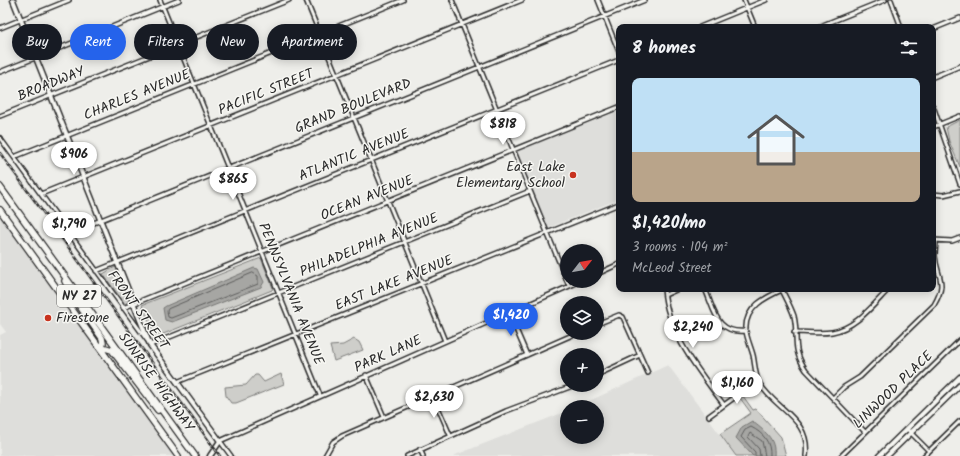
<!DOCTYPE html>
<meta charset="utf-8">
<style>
:root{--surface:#171b24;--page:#242831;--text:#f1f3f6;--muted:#9ea1a6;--line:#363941;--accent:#2563eb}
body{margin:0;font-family:Kalam,sans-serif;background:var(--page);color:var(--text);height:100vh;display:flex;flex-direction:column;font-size:15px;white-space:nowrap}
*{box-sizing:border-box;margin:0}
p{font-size:13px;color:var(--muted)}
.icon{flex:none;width:22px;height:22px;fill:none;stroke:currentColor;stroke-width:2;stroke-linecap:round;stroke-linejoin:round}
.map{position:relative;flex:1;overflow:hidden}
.sheet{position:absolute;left:616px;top:24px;width:320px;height:268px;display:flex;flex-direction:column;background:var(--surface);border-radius:8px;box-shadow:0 2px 10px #0003}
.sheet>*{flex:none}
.guide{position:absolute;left:12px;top:24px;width:380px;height:36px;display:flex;gap:8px}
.needle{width:26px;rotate:59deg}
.tools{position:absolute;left:560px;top:244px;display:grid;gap:8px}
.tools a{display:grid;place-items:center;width:44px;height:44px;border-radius:50%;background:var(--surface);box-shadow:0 2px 10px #0003;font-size:20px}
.price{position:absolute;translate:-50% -34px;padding:0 9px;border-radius:14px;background:#fff;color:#222;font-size:13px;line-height:26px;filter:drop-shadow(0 1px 2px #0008)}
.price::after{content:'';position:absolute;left:50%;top:24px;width:12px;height:9px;margin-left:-6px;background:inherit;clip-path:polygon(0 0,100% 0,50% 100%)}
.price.selected{background:var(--accent);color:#fff}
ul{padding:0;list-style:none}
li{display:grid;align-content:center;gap:8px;height:212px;padding:0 16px}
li+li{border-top:1px solid var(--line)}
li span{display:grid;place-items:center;height:124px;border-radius:8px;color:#555}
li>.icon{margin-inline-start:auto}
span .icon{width:72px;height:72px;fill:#fffc;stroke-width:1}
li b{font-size:17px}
h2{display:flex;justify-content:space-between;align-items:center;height:48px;padding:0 16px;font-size:17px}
.pill{padding:0 14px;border-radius:18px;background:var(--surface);box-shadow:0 2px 10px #0003;font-size:14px;line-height:36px}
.pill.selected{background:var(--accent);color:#fff}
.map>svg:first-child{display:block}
</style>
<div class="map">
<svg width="960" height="456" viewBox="0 0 960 456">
<rect width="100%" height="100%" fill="#eeeeea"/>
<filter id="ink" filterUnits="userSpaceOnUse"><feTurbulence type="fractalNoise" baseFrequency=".025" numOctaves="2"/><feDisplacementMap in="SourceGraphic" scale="8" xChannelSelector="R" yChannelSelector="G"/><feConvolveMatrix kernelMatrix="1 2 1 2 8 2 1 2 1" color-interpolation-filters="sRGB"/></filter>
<g filter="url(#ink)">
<path fill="#dededb" d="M619 111V199L548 228 517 151Z
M0 214 174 456H24L23 455 0 456V335L6 332 0 324Z
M668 365 736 456H453L567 411V437H597V407H576Z"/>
<path fill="#cececa" stroke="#7c7c7a" d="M960 120V167L949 141 946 127Z
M261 258 273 288 272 290 156 337 155 336 142 305Z
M115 267H117L130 300 125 304 103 274Z
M354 339 359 342 363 350 334 361 330 346 343 345Z
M281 374 284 384 236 403H231L226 396 225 387 246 385 255 375H258L264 382Z
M743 396 753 410 756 409 781 437 786 456H736L720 434 751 413 740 398Z"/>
<path fill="#a6a6a3" stroke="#757573" d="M254 268 258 269 264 282 261 287 172 322 165 320 163 308 166 306Z
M752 421C764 431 776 438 774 456H753L736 438 742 427Z"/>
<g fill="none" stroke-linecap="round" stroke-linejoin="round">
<path stroke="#5c5c5b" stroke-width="1" d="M253 273 258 276V284L171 318 168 317 167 311 168 309Z
M755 456V452L741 437 745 430 751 427C763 433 771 442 770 456
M760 456 759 449 748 437 750 433 762 441 765 456"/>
<defs>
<path id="minor" d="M160 0 320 395
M306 0 445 341
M452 0 569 286
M598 0 619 52
M744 0 755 27
M891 0 901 27
M700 27 766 0
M818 27 885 0
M0 28 69 0
M933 29 960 18
M0 72 179 0
M933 77 960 66
M933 106 960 184
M0 116 289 0
M933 127 960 116
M0 138 147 340
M14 157 403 0
M41 194 522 0
M933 194 943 195 960 191
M69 233 645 0
M933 240 952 241 960 238
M96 271 619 60
M597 274 619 264
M664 289C667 333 699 371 724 405
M705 289C715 311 716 334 746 331
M784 289C766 297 744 307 746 331 747 339 751 347 753 355 755 363 755 377 760 384 776 410 811 419 806 456
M782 290C786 298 791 307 794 316 799 338 791 348 806 370L865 432
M665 295 678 289
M123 308 619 107
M509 313 527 355
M597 324 619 315 623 317 648 373
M794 332C807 332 820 334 832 332 856 328 873 305 889 289
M150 345 530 191
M366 375 384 417
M597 375 640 355
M177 382 619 204
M433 396 450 435
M833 398 844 387 860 377 934 305C948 281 937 278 935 256 935 251 936 245 936 240
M709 416 742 392 760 384
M907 429 929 451
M420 449 423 456
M231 456 220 441 581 281
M325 456 333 442 342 436 577 333
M407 456 506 411 575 385
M841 456 960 340
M924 456 960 421"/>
<path id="tertiary" d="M13 0 150 345 220 441 210 456
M879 456 960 377
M887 456 960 385"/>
<path id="trunk" d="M0 187 195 456
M0 210 178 456
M65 281 72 295 102 338 103 343 100 348
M102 347 112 350 158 410"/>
</defs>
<use href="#minor" stroke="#2b2b2b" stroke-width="6"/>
<use href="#tertiary" stroke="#2b2b2b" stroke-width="7"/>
<use href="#trunk" stroke="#2b2b2b" stroke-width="8"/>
<use href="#minor" stroke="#f6f6f2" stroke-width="3"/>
<use href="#tertiary" stroke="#f6f6f2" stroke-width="4"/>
<use href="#trunk" stroke="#f6f6f2" stroke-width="5.5"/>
<defs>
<path id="rail" d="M0 153 220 456"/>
</defs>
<use href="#rail" stroke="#2b2b2b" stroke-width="2.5"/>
<use href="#rail" stroke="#f6f6f2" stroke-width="1" stroke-dasharray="3" stroke-linecap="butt"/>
</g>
</g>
<g fill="#c8321e" stroke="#f6f6f2" stroke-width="1.5">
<circle cx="573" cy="175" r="4"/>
<circle cx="48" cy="318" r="4"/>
</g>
<g text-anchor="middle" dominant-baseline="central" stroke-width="3" stroke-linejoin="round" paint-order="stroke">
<rect fill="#f6f6f2" stroke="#686867" stroke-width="1" x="57" y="285" width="44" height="22" rx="3"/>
<g font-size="13" font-weight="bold" fill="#2b2b2b">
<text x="79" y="296">NY 27</text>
</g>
<g font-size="14" fill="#2b2b2b" stroke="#f6f6f2">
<text transform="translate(51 84) rotate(-22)">BROADWAY</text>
<text transform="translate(266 92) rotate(-22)">PACIFIC STREET</text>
<text transform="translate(137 95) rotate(-22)">CHARLES AVENUE</text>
<text transform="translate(353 106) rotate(-22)">GRAND BOULEVARD</text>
<text transform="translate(354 155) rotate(-22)">ATLANTIC AVENUE</text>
<text transform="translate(367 198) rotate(-22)">OCEAN AVENUE</text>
<text transform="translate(369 245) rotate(-22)">PHILADELPHIA AVENUE</text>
<text transform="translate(394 283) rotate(-22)">EAST LAKE AVENUE</text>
<text transform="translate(291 294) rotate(68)">PENNSYLVANIA AVENUE</text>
<text transform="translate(138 310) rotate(54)">FRONT STREET</text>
<text transform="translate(388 354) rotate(-24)">PARK LANE</text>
<text transform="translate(156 382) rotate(54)">SUNRISE HIGHWAY</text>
<text transform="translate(893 390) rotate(-44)">LINWOOD PLACE</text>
</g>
<g font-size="14" fill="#2b2b2b" stroke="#f6f6f2" text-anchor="end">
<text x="565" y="167">East Lake<tspan x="565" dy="16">Elementary School</tspan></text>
<text x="56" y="318" text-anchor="start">Firestone</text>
</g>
</g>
</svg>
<div class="tools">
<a><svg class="needle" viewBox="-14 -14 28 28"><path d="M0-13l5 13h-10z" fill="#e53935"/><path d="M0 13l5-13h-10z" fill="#9ea1a6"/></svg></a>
<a><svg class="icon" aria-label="layers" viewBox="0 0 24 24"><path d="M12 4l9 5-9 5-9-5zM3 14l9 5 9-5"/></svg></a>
<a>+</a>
<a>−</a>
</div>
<b class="price" style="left:503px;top:146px">$818</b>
<b class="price" style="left:74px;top:176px">$906</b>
<b class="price" style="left:233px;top:201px">$865</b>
<b class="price" style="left:69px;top:246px">$1,790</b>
<b class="price selected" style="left:511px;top:337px">$1,420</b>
<b class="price" style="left:693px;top:349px">$2,240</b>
<b class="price" style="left:737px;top:405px">$1,160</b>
<b class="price" style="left:434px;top:419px">$2,630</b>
<div class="guide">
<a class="pill">Buy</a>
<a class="pill selected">Rent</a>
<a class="pill">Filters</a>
<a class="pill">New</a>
<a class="pill">Apartment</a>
</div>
<section class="sheet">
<h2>8 homes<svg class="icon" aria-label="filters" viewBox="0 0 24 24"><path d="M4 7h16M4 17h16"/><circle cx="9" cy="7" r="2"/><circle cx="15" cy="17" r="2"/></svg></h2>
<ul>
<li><span style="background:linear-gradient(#bfe0f5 60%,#b9a48a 0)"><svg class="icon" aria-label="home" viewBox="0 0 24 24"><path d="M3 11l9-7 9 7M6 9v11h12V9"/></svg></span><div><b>$1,420/mo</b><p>3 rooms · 104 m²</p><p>McLeod Street</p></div></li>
</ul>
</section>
</div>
